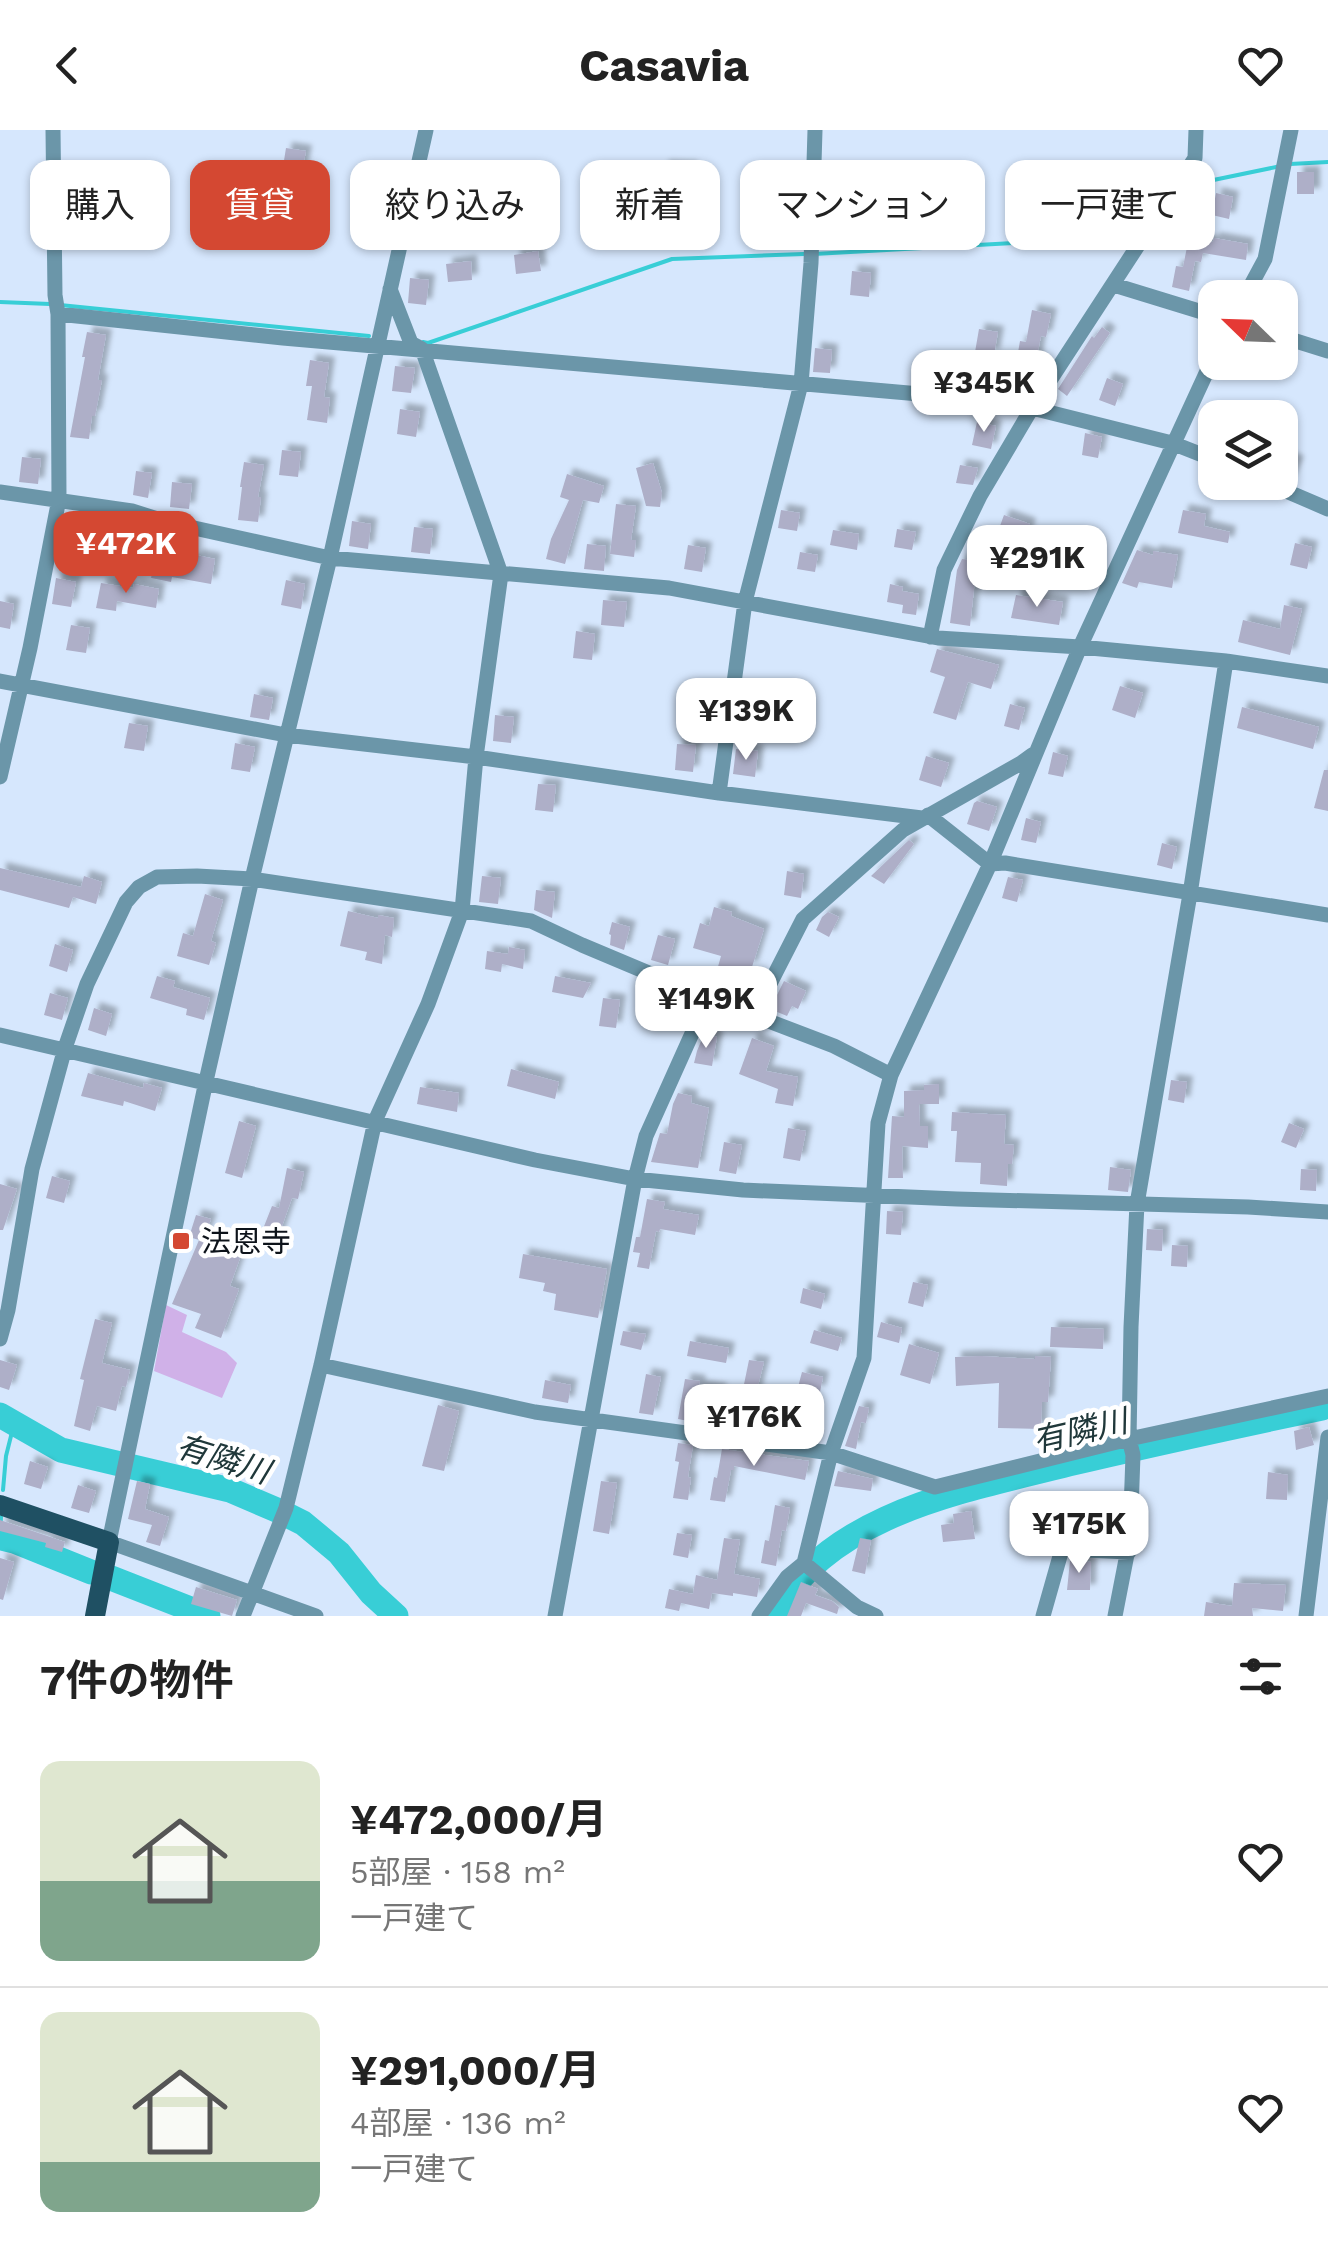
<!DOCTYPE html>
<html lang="ja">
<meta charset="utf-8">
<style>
:root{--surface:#fff;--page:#f2f2f2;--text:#222;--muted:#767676;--line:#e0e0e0;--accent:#d44832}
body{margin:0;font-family:"Work Sans","Noto Sans JP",sans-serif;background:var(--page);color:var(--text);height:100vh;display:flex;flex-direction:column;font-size:38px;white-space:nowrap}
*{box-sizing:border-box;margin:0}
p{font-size:32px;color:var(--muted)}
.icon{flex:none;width:55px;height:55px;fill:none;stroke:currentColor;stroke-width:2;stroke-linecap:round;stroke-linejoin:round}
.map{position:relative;height:1486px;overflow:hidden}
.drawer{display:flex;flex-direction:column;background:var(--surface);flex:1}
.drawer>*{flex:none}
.top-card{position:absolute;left:30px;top:30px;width:1270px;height:90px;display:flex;gap:20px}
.needle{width:65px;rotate:293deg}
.controls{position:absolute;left:1198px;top:150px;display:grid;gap:20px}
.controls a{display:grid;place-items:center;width:100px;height:100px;border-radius:20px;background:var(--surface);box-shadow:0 2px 8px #0004;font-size:50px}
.price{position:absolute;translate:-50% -85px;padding:0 22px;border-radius:20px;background:#fff;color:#222;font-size:32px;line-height:65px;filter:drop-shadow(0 2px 5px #0008)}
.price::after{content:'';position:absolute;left:50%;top:60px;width:30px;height:22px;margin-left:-15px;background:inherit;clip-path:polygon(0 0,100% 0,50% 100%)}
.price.current{background:var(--accent);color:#fff}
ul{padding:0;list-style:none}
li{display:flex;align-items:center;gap:30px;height:250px;padding:0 40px}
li+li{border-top:2px solid var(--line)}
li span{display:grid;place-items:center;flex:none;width:280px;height:200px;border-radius:20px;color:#555}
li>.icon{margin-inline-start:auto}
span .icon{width:120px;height:120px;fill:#fffc;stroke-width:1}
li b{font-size:42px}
h2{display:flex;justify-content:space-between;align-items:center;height:120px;padding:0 40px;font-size:42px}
.chip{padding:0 35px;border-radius:20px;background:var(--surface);box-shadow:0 2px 8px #0004;font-size:35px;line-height:90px}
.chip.current{background:var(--accent);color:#fff}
header{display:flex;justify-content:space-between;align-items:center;height:130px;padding:0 40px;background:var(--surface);font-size:45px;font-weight:700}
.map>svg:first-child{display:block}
</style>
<header><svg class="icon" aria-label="back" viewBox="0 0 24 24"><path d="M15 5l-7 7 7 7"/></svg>Casavia<svg class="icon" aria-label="heart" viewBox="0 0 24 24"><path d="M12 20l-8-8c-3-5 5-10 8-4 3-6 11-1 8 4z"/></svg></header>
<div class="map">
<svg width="1328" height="1486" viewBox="0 0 1328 1486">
<defs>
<filter id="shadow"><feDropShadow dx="6" dy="-6" stdDeviation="2.5" flood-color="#0004"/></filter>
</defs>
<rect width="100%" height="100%" fill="#d6e7fd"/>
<path fill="#d0b1e8" d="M166 1175 187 1185 182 1202 226 1222 237 1233 222 1268 154 1241Z"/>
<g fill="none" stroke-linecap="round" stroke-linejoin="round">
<path stroke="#38ced6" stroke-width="4" d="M1290 34 1328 32
M1148 106 1160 105 1199 53 1281 36
M814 124 1139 106
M0 172 50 174
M60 175 369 206
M423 212 428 213 672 129 804 124
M3 1360 6 1326 14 1294
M0 1408 1 1387"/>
<path stroke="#38ced6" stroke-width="25" d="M0 1285 61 1320 230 1360 279 1381 303 1393 339 1423 371 1463 396 1486
M1 1408 14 1411 91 1442
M111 1448 208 1486
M774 1486C827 1383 968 1360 1069 1334 1153 1314 1237 1296 1322 1278"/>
</g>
<path fill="#aeafc8" filter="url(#shadow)" d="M286 18 306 21 301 46 282 43Z
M663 36 692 37 691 110 662 109Z
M1297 42H1314V64H1297Z
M1216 63 1233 67 1229 89 1212 85Z
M1189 107 1213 112 1214 108 1248 114 1246 130 1203 123 1201 132 1195 131 1189 161 1172 157 1176 136 1183 137Z
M538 121 541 141 516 144 514 125Z
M471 131 472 150 448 152 446 134Z
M852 141 871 143 869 167 850 165Z
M410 148 429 150 426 175 408 173Z
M1032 180 1051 184 1046 207 1041 206 1035 237 1016 234 1020 211 1026 212Z
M1102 197 1110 203 1067 266 1058 259 1092 206 1094 208Z
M979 199 998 202 994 225 975 222Z
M87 202 106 205 98 250H102L95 286H92L89 309 70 307 85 227H82Z
M815 218 832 220 830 243 813 242Z
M310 230 329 233 324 267 330 268 327 293 307 290 312 256H306Z
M395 236 415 238 411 263 392 261Z
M1107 248 1123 254 1115 276 1099 270Z
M400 279 420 282 416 307 397 304Z
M977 292 996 296 991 319 972 315Z
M1085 303 1102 307 1098 328 1082 325Z
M282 320 301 322 298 347 279 345Z
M1280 324 1298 332 1290 351 1280 346Z
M22 327 41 329 38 354 19 352Z
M244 332 264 335 258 367H261L258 392 238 390 242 357H240Z
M653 333 662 363 660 377 646 376 636 338Z
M960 335 978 338 973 355 956 353Z
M136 341 152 343 148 368 133 365Z
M567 344 604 356 599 373 583 370 565 434 546 429 551 409 569 370 560 367Z
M172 352 192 354 189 379 170 377Z
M616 374 636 376 631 410H636L634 427 610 424Z
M781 380 800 383 797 401 778 398Z
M1183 380 1206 384 1204 396 1230 402 1228 413 1178 403Z
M1004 385 1030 394 1025 411 1014 407 1008 424 992 418Z
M352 391 371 394 368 419 349 416Z
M111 395 130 398 125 423 106 420Z
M414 397 433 399 430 424 411 422Z
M897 399 916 402 912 420 894 417Z
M833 400 859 404 857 420 830 415Z
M75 411 94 415 90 440 71 437Z
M1295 413 1312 417 1307 439 1290 435Z
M587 414 606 416 604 441 584 439Z
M688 415 706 418 702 442 684 439Z
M1137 420 1153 425V421L1178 425 1172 458 1139 452 1137 458 1122 453Z
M800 422 818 425 815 442 797 439Z
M156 423 195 431 196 425 215 429 211 454 172 447 171 452 151 448Z
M962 429 977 431 970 496 950 493 957 440Z
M1069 431 1086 434 1082 457 1065 454Z
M56 448 76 452 71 477 52 474Z
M286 450 305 454 301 479 281 475Z
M101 453 133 458 134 454 159 459 156 478 117 471 116 481 96 478Z
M890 454 903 457 902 461 919 464 916 485 902 483 903 475 887 472Z
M1016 465 1063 472 1059 495 1011 488Z
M603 470 627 472 624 497 601 495Z
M0 471 14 474 10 499 0 497Z
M1284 475 1302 479 1290 525 1238 512 1243 490 1280 499Z
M71 495 90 498 86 523 66 520Z
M576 501 595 504 592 530 573 528Z
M937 519 999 535 991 559 968 552 956 590 933 583 945 547 930 542Z
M1120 556 1143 563 1135 588 1112 580Z
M254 564 273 568 269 590 250 587Z
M1010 574 1025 578 1019 600 1004 596Z
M1242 577 1319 597 1313 619 1237 598Z
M495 585 514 587 511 613 493 611Z
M129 593 148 596 144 621 124 618Z
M235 613 255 617 250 642 231 639Z
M677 614 696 615 693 642 675 640Z
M736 619 758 621 755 647 733 644Z
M1053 622 1068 626 1063 647 1048 644Z
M926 626 949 633 941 657 919 650Z
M1324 640H1328V681L1314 678Z
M538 654 556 655 553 682 535 680Z
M977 671 997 677 989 701 967 694 974 673Z
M1026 688 1041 692 1036 713 1021 710Z
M909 710 914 714 884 754 871 746Z
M1162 713 1177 717 1172 739 1157 735Z
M0 738 81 757 84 746 102 752 96 774 73 767 69 778 0 760Z
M787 741 804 744 801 768 784 765Z
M482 746 501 748 498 774 479 772Z
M1008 747 1023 750 1017 772 1002 768Z
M536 760 555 762 552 788 534 780Z
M205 764 223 770 211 811 216 813 209 835 177 826 183 803 193 806Z
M714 777 732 782 731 786 764 799 752 837 737 836 730 864 712 858 721 826 693 818 700 793 709 796Z
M348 781 378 788V785L394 788 392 807 385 805 382 834 365 830 367 822 340 816Z
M828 782 839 787 829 807 816 800 822 787Z
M612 792 630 797 624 820 610 815 611 805 609 804Z
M658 805 675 809 668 835 651 830Z
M55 814 73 820 67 842 49 836Z
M509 817 525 820 523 839 502 834 501 842 485 839 487 821 508 824Z
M157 846 175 851 173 857 210 868 204 890 186 885 187 879 150 868Z
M555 846 591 853 583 868 552 862Z
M784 851 806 861 798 879 792 876 787 886 770 879Z
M50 863 68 868 62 890 44 885Z
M603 868 620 870 616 898 599 896Z
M94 878 112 884 106 906 88 900Z
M704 904 717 907 712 936 694 933 697 921Z
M752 908 774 916 766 941 798 947 793 976 775 973 778 959 739 944Z
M511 939 559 952 555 969 507 956Z
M88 943 143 958 144 953 162 958 155 981 124 971 123 976 81 966Z
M1171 950 1187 952 1184 973 1168 970Z
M939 954V974H919L920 996H928V1018L902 1016 903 1048H888L892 986 904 987V961L924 960V955Z
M420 957 459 963 457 982 417 974Z
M678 963 692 966 691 973 709 978 698 1038 651 1032 660 1003 667 1004 673 974Z
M952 982 1006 985 1004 1014 1014 1015 1012 1034H1008L1007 1056 980 1054 981 1033 955 1032 957 1001H951Z
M239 991 256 996 242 1048 225 1043Z
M1289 993 1304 999 1296 1018 1281 1012Z
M788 998 806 1001 800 1031 783 1028Z
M724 1012 742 1015 736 1044 719 1041Z
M1110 1037 1131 1040 1128 1062 1108 1060Z
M287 1038 304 1042 298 1069 292 1068 277 1110 261 1104 272 1076 279 1078Z
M1301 1039 1317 1040 1316 1061 1300 1060Z
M52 1046 70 1051 64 1073 46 1068Z
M0 1054 17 1059 3 1100H0Z
M647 1069 665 1072 663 1079 699 1085 695 1105 660 1099 659 1102 656 1101 649 1139 637 1137 640 1123 633 1122 636 1107H640Z
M887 1081 903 1082 901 1105 886 1104Z
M196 1085 211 1089 205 1105 219 1110 216 1119 240 1128 230 1156 239 1159 221 1208 195 1198 201 1184 172 1174 199 1110 189 1107Z
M1147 1099 1163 1100 1162 1121 1146 1120Z
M1172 1115 1188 1116 1187 1137 1171 1136Z
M523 1124 607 1139 598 1188 554 1180 556 1164 543 1161 545 1153 519 1148Z
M913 1152 928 1155 923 1177 908 1173Z
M803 1158 825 1164 821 1179 800 1173Z
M95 1189 112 1193 102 1233 130 1240 126 1257 122 1256 116 1281 97 1276 90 1301 74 1296 84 1250 80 1249Z
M881 1192 902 1198 899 1213 877 1207Z
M1051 1197 1104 1199 1103 1219 1050 1217Z
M814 1200 842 1208 838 1221 810 1213Z
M623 1201 646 1204 641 1220 620 1215Z
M690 1211 729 1218 726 1233 687 1226Z
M909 1214 939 1223 930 1254 900 1245Z
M981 1226 1035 1229V1226L1051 1227 1048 1272H1042L1041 1299 998 1298 999 1253 956 1256 955 1227Z
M0 1230 17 1235 9 1260 0 1257Z
M749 1230 764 1232 755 1268 777 1272 772 1303 735 1298Z
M802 1242 823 1247 820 1262 798 1257Z
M646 1244 661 1247 653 1285 639 1283Z
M685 1249 700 1251 699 1256 721 1259 714 1296 678 1289Z
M545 1250 571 1255 568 1273 542 1268Z
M438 1275 459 1281 444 1341 422 1336Z
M859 1276 869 1278 866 1293 861 1292 856 1319 845 1316Z
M1309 1297 1314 1315 1296 1320 1294 1301Z
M678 1313 693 1315 688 1347 691 1348 688 1370 673 1368 679 1332 675 1331Z
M722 1319 809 1331 805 1350 734 1336V1340H731L725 1372 710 1370 714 1347 717 1348Z
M30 1331 48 1337 41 1359 24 1354Z
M838 1341 873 1349 871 1361 834 1356Z
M1268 1342 1288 1345 1287 1370 1266 1369Z
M137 1351 150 1354 145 1379 169 1387 160 1416 146 1412 152 1395 128 1389Z
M601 1351 617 1353 609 1404 593 1401Z
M78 1355 96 1361 89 1383 71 1378Z
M775 1375 790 1378 786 1401 782 1400 776 1436 761 1433 765 1410 769 1411Z
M971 1381 975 1409 943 1412 941 1395 954 1393 953 1384Z
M0 1390 65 1412 62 1422 45 1417 46 1413 0 1401Z
M677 1403 692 1405 688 1428 673 1425Z
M724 1408 740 1410 734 1444 760 1449 757 1467 733 1463V1466L712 1463 709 1479 681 1473 679 1481 665 1478 669 1459 693 1464 696 1445 717 1450Z
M860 1408 871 1410 865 1444 852 1441Z
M0 1428 14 1432 3 1470 0 1469Z
M1070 1431 1091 1432 1090 1460H1067Z
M801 1452 818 1459 815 1465 832 1471 839 1477 837 1484 806 1473 801 1486H787Z
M1234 1453 1286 1455 1283 1481 1252 1478 1253 1486H1204L1206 1472 1232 1476Z
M196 1457 237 1470 232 1486 191 1474Z"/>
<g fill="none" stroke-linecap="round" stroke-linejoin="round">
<path stroke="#6b96a9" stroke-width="15" d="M1114 155 1215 186
M1244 168 1265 129 1291 0
M58 184 283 208 999 271 1032 278 1172 313 1215 330
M1280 206 1328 221
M1265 352 1328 379
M0 362 132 381 167 392 330 428 669 458 938 508 1080 517 1226 531 1328 546
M930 507 944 440 980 366 1032 278 1195 28 1196 0
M0 551 286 605 476 627 719 663 922 688
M0 647 30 518 59 369 58 184 55 165 53 0
M719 663 745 472 801 254 811 133 815 0
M928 685 990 734 1005 733 1328 785
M754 885 803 789 903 700 1021 633 1032 625
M0 905 535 1030 635 1049 743 1060 957 1069 1248 1077 1328 1082
M0 1209 8 1180 32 1039 65 918 87 854 126 772 139 757 157 747 197 746 252 749 531 791 582 815 708 868 834 916 891 945
M321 1235 535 1282 831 1323 935 1357 1129 1309 1328 1266
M243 1486 286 1378 321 1235 375 991 428 874 462 781 476 627 501 444 422 219 411 213 390 159
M316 1486 109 1412 206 951 252 749 330 428 426 0
M555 1486 635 1049 646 1006 708 868
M759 1486 787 1447 804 1433
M876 1486 857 1477 804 1433 831 1323 864 1228 878 993 891 945 990 734 1080 517 1215 224
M1043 1486 1062 1419 1129 1422
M1115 1486 1130 1409 1133 1325 1129 1309 1131 1197 1137 1074 1190 764 1226 531
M1306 1486 1328 1307"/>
<path stroke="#1f5063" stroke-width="20" d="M0 1375 109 1412 95 1486"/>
</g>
<rect fill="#d44832" stroke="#fff" stroke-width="4" x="171" y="1101" width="20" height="20" rx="5"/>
<g text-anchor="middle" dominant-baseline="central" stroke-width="9" stroke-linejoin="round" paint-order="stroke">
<g font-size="30" fill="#0d131a" stroke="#fff" text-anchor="start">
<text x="201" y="1111">法恩寺</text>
</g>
<g font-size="32" font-style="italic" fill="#20383a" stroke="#fff">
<text transform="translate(1080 1301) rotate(-13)">有隣川</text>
<text transform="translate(223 1329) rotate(17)">有隣川</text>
</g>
</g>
</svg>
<div class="controls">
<a><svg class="needle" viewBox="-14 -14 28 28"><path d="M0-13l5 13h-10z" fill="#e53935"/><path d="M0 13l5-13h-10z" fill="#767676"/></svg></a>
<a><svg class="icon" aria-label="layers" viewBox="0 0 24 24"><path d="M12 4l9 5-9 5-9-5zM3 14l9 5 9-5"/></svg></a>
</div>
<b class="price" style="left:984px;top:305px">¥345K</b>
<b class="price current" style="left:126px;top:466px">¥472K</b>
<b class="price" style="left:1037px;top:480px">¥291K</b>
<b class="price" style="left:746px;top:633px">¥139K</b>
<b class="price" style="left:706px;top:921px">¥149K</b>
<b class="price" style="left:754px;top:1339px">¥176K</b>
<b class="price" style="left:1079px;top:1446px">¥175K</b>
<div class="top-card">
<a class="chip">購入</a>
<a class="chip current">賃貸</a>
<a class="chip">絞り込み</a>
<a class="chip">新着</a>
<a class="chip">マンション</a>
<a class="chip">一戸建て</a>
</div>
</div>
<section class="drawer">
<h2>7件の物件<svg class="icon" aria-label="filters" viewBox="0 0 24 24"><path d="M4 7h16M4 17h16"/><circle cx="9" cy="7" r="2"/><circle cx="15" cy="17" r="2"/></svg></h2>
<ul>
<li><span style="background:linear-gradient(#dfe7d0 60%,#7fa58c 0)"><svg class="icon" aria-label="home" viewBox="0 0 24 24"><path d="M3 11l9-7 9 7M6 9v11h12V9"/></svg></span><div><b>¥472,000/月</b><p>5部屋 · 158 m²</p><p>一戸建て</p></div><svg class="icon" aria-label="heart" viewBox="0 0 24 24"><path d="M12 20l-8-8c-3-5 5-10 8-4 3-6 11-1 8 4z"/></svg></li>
<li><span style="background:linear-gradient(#dfe7d0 75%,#7fa58c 0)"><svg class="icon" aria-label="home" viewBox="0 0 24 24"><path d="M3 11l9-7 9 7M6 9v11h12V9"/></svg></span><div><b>¥291,000/月</b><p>4部屋 · 136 m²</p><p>一戸建て</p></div><svg class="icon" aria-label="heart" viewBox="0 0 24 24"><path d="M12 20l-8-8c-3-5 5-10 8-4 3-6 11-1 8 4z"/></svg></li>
</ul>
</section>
